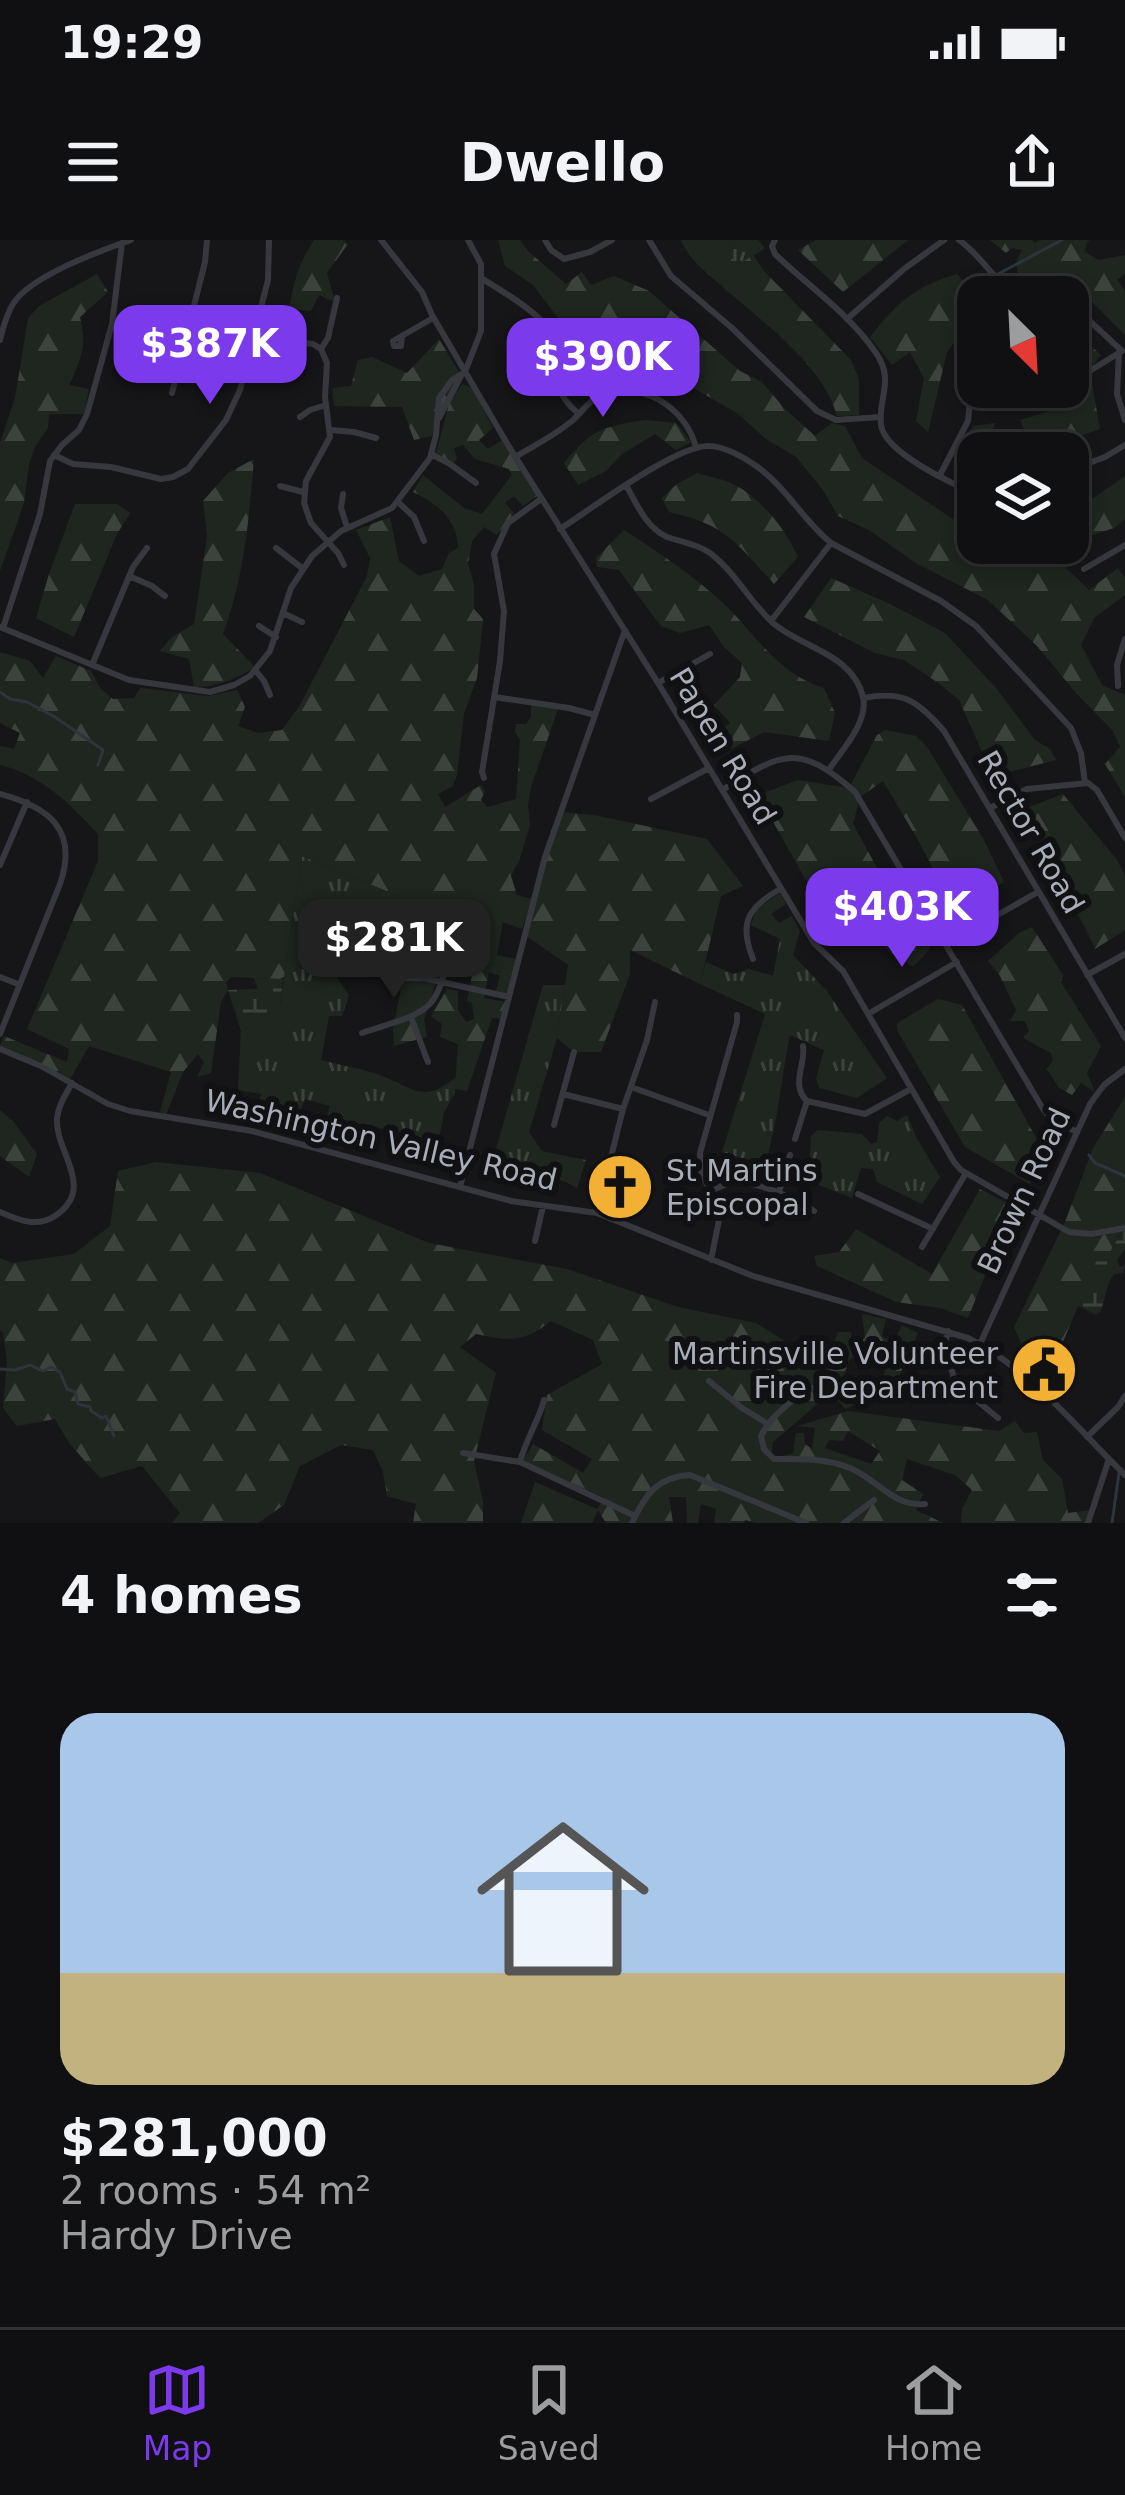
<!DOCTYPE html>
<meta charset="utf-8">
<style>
:root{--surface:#101012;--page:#1e1e20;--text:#f1f3f6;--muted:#9c9d9f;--line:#303032;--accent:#7c3aed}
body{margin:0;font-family:"DejaVu Sans",sans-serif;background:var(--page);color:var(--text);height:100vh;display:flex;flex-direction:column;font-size:45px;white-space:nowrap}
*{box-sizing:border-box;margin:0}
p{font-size:39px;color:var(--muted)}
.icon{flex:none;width:66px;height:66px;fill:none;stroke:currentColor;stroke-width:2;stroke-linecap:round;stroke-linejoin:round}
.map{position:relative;height:1283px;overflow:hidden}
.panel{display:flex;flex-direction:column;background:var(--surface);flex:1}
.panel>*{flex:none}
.needle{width:78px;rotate:156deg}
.buttons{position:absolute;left:957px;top:36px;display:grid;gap:24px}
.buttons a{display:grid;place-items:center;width:132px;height:132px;border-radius:24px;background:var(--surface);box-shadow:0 6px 18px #0003,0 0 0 3px var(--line);font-size:60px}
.price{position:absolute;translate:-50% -102px;padding:0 27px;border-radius:24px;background:var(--accent);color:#fff;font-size:39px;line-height:78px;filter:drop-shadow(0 3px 6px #0008)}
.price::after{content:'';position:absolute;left:50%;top:72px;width:36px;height:27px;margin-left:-18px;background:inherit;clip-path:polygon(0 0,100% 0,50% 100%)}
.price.active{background:#222;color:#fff}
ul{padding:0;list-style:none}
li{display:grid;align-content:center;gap:24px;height:636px;padding:0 60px}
li span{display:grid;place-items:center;height:372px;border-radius:36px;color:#555}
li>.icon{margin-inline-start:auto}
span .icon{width:216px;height:216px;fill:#fffc;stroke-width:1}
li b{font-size:51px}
h2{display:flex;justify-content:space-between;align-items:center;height:144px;padding:0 60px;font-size:51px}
.status{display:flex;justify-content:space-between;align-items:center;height:84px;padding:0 60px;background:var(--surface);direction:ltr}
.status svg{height:33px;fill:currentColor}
header{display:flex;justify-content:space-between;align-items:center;height:156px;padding:0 60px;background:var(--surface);font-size:54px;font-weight:700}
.tab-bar{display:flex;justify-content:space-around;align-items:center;height:168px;border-top:3px solid var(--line);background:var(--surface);font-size:33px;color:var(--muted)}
.tab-bar a{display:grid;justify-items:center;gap:6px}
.tab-bar .active{color:var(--accent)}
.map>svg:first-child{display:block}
</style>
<div class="status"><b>19:29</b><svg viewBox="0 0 49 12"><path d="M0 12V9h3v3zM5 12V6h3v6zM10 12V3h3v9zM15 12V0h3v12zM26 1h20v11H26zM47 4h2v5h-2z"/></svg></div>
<header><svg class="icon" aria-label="menu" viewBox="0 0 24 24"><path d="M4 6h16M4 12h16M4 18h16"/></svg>Dwello<svg class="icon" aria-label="share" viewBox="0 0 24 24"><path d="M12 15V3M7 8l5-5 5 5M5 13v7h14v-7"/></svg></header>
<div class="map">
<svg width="1125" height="1283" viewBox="0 0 1125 1283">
<defs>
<pattern id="grass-tufts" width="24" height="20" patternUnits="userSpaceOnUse" patternTransform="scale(3)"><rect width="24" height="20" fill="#1e261f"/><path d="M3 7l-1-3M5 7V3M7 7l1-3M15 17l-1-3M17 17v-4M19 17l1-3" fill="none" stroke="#3c433d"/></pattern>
<pattern id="forest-firs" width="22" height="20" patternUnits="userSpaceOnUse" patternTransform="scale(3)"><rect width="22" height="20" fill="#1e261f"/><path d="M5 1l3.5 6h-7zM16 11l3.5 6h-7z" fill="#3c433d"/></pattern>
<pattern id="wetland-marsh" width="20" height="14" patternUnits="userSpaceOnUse" patternTransform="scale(3)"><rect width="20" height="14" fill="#1e261f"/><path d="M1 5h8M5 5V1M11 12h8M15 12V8" fill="none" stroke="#3c433d"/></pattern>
</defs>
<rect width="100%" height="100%" fill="#161618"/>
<path fill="url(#grass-tufts)" d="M736 0H758L765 8 737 27 728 11Z
M302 616 401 657 402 686 355 676 344 679 335 735 349 755 342 776H329L321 820C339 825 359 828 377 834 412 846 422 866 456 837L455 852 444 873 437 909 397 891 352 884 345 909 319 902 330 866 305 859 292 895 254 885 261 854 238 850 241 791 279 772Z
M780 653 786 664 771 674 779 683 792 676 800 691 793 715 826 750 887 838 857 858 819 848 816 838 824 810 790 795C781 839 778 882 765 925L722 912 765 774 700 744 706 722 733 734 749 729 773 736 780 699 751 685 756 670Z
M543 745H565L557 798 529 892 542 911 586 920 577 948 564 941 492 923Z
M907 875 917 899 940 937 922 964 877 942 873 929 861 928 852 958 809 941 811 896 818 890 862 894 871 904 877 902 879 883 887 876 897 881Z"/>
<path fill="url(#forest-firs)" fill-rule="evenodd" d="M314 0H343L348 4 327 33 334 58 332 61 319 55 311 71 289 69C295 39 297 27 314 0Z
M498 0H520L529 12 566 44 582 32 591 45 614 36 649 51 740 131 762 142 784 168 815 196 832 183 845 186 862 218 978 296V303H989L1016 313 1026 303H1067L1059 306 1063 325 1089 350 1118 328 1125 338V355L1094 378 1081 405 1102 445 1125 455V557L1105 524 1120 507 1113 491 1076 453 1037 406 988 360 916 323 869 290 838 276 823 250 796 217 766 199 737 173 683 142 624 125 600 133 533 45 505 26Z
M681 0H736L728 11 737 26 753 15 764 31 851 120 859 139V175L837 176C824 126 763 82 725 49 709 34 689 21 681 0Z
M816 0H908L843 52 798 10Z
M990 0H1032L1034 3 1041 0H1090L1087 2 1085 12 1099 20 1125 15V33L1117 40 1125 51V95L1081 51 1066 48 1064 57H1042V40L1032 38 1023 42C1015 28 1014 23 1022 10L1012 8 1006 13Z
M97 34 108 52 80 77C87 106 82 118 69 145L89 149 84 174H49L48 188 35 207 29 224 24 263 0 331V203L15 158 28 78 39 66Z
M957 34 973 54 987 41 995 51 990 57H978V71L947 112 928 192 916 181 924 138 910 112 892 125 870 97C898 62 914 47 957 34Z
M1078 94 1101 115 1094 124 1075 134 1068 119V101Z
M439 99 459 132 432 196 414 200 402 167 334 166 332 148 351 146 358 120 372 117 407 133Z
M1091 138 1100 189 1030 213H978V220L967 214 966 198 973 186 995 183 991 196 1002 207 1024 206 1028 199 1020 180 1054 170 1068 160 1066 150Z
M462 144 472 148 493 188 479 200 488 209 502 200 537 256 523 266 514 256 505 263 514 273 497 295 484 287 472 301 468 324 474 344V369L483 379 477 438 464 474 457 535 453 546 438 554 445 567 481 545 485 551 481 560 487 567 516 559 520 500 515 492 516 484H526L531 477V465L558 469 531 547 528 565 530 585 519 621 511 636 517 655 532 659 522 689 503 682 497 715 516 719 507 754 496 751 500 736 489 732 484 758 506 762 502 779 492 778 467 851 455 849 458 804 440 797 442 784 431 776 447 749 458 751V770L466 782 474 779 472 763 467 761 483 678 477 672 438 663C422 687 415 698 425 728L439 734 424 779 427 797 394 806 393 790 411 695 402 686 401 657 302 616 284 737 280 739 231 737 226 743 228 750 221 762 211 833 197 837 204 822 198 814 183 832 166 875 160 872 171 832 89 806 69 841 0 806 4 796 67 822 69 809 27 789 98 621V594C70 564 42 535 0 525V506L14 509 20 493 0 483V412L30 421 43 438 56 416 91 431 100 448 113 459 134 458 140 448 208 456 237 450 245 467 238 486 258 493 282 490 300 465 367 336 370 318 356 290 390 277 399 321 419 336 442 329 449 313 458 308C457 279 438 264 413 252L423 235 464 268 482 274 512 235 509 229 475 219 463 205 454 208 457 219 453 223 436 213 449 164Z
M645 180 676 183 691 202 676 210 655 194 622 214 606 231 578 245 564 223C592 189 602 187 645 180Z
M254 219C249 280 244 337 223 394L255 427C236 439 217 447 194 447L189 419 160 411 172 397 194 384 207 296 203 261 228 233Z
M697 233C709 237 724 239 735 245 762 259 785 289 798 317L774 344C735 302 727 285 669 272L662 258 677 244Z
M1125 236V279L1114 288 1068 303V270L1094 258Z
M75 264H117L130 273 117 294 74 397 36 378 49 334Z
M624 290C658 312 693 335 723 363 758 396 775 432 824 448L835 473 829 501 764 492 731 509 710 507V497L730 483 714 465 740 437 742 423 724 407 709 385 680 393 661 386 619 330 597 327 596 318Z
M831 338 890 364 945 393 996 448 1035 500 1050 509 1056 520 1001 534 987 523 959 460 937 442 904 420 875 413 804 377Z
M885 490 916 496 927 507 984 600 1004 642 935 682C937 702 928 713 913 726L909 725 902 713 892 715C869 688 873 684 839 699L758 555 798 540 849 548 877 495ZM883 541 918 600 949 659 929 670H900L853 584 860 557Z
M1063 554 1117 620 1125 636V690L1095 709C1075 660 1041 619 1022 570Z
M561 572 594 575 707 599 743 646 721 656 700 744 630 710V734L601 812H574L557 798 568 725 525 695Z
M1032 687 1063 735 1061 742 1101 806 1087 833 1095 852 1081 843 1072 855 1059 848 1047 829 1053 820 1051 813 1023 798 1029 791 1025 781H1010L1016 770 1000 736 988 721 1019 693Z
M938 759 962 765 1039 903 1058 908 1030 944 965 907 897 790V783Z
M1125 857V974L1121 982V992L1110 1013H1100L1058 1114 1048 1115 1035 1136 1012 1117 1021 1103 1014 1087 1065 982 1093 908Z
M0 870 13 881 37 914 29 937 0 916Z
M156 922 260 933 429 1003 567 1029 678 1067 756 1083 794 1107 801 1098 811 1097 814 1104 832 1107 838 1092H851L852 1103 865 1098 862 1074 886 1079 882 1096 894 1102 902 1085 918 1093 897 1141 883 1140 888 1118 867 1113 850 1119 841 1142 854 1149 852 1166 845 1169 834 1155 823 1159 773 1202 771 1220 793 1213 796 1193H804L805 1204 812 1209 815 1188 797 1186 848 1171 999 1191 1015 1181 1024 1193 1037 1192 1043 1220 1062 1239 1068 1273 1091 1270 1088 1283H961L962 1269 972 1250 955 1235 907 1219 902 1240 923 1254 916 1270 943 1283H756L745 1280 744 1283H714L716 1269 701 1264 698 1283H687L686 1257H669L673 1283H606L598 1270 592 1283H521L535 1242 597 1269 605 1258 523 1221 533 1204 583 1233 592 1219 542 1190 547 1155 602 1124 593 1100 551 1081C524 1103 508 1101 476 1094L460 1107 496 1133 474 1221 483 1262V1283H413L416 1264 387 1256 383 1232 373 1210 341 1205 300 1226 284 1265 258 1283H172L180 1273 142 1226 100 1238 69 1203 55 1179 17 1186 3 1168 7 1123 3 1092 0 1091V1018L12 1023 74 1014 110 986 118 931ZM848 1191 880 1211 871 1224 825 1208 829 1200 843 1201Z
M980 949 1013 966 968 1078 940 1068 896 1062 817 1026 814 1016 839 1012 856 989 932 1034Z"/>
<path fill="url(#wetland-marsh)" d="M254 738 283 739 279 773 241 791 228 750 258 749Z
M1125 974V1009L1117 1020 1120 1027 1125 1025 1123 1033 1114 1034 1109 1042 1101 1071 1096 1075 1077 1065 1100 1013 1110 1012 1121 993 1120 982Z"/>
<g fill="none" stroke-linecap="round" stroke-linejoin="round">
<path stroke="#2c353c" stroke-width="3" d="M998 34 1062 0
M0 452 10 459 27 462 55 477 103 510 98 525
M1089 915 1095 923 1125 936
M0 1129 15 1130 30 1125 43 1131 51 1127 60 1132 67 1149 75 1152 78 1164 90 1167 91 1171 102 1178 106 1176 114 1196
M1112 1283 1119 1233"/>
<path stroke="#37383d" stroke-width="6" d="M381 0 422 52 432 75 508 205 658 443 814 703 843 731 954 922 961 930 1069 992 1091 994 1125 988
M545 0 551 10 564 19 590 12 612 0
M649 0 671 36 732 88 817 171 836 180 881 177
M775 0 772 6 775 14C808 46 850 74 876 113 895 141 878 157 881 185 885 213 954 245 978 254
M959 0C982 16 994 41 1017 57
M481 38C502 51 544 75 553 97 567 131 543 144 579 174
M1068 64 1079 71 1122 111
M190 75 288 101 313 104 321 109 327 123 325 157 330 197 306 241 304 263 311 283 338 313 344 325
M847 79 904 29 944 0
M402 96 401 106H394L393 101 433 78
M0 100C3 88 6 75 13 64 30 36 100 11 131 0
M321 109 328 98 337 58
M1119 113 1117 154 1125 180
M1068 138 1088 132 1122 111
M172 153 205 22 207 0
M972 157C1008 177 1008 166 1040 147
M300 177 310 170 326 165
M439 178 461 136
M331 190 354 192 376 198
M431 214 450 224 476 243
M54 215 73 224 111 227 161 239 173 237 188 229 226 180 240 150 268 40 269 0
M515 217C534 206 555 195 572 181 581 173 588 161 600 156 640 138 687 168 696 208
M1068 231 1105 217 1125 205
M940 235 968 181 974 119 978 103
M280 246 303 252
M627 247C637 265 647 288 667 297 681 302 698 304 710 313 735 332 750 362 773 383 802 408 853 414 863 457 869 482 841 511 828 531
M343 254 341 268 347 287
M398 262 414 277 424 301
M560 289C591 269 675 206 708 206 725 206 745 218 759 228 787 249 804 281 831 303L941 361 976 386 1071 488 1081 513 1085 543
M276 308 302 328
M1084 329 1125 305
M129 336 152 346 165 356
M283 373 302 382
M771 381 831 303
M259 386 276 397
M0 387 129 440 210 452 234 445 250 436 270 411 291 348 312 316 341 291 392 268 430 218 436 195 439 158 452 140 465 132 481 91V24L468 0
M3 388 40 274 50 221 62 205 79 190 87 174 112 84 122 3
M92 425 133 327 147 308
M256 431 264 441 270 455
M658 443 710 414
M1118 446 1117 425 1125 399
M494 457 569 468 595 475
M864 458C903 450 918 461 944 491L1125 798
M484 538 482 532 500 421 504 371 494 314 508 283 541 259
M722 550C782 513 797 501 855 552L1043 869 1051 879 1077 892
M0 554C48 567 79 589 60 644L0 794
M651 559 709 528
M990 568 1027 549 1088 543 1097 550 1125 598
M0 625 27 562
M948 703 1038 652
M372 714 387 728 397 732 509 757
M753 719C738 682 749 667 780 649
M1087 735 1125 714
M0 737 18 744
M868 774 957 722
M411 777 428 822
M362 793C439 768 434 774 454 696
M803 806C806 825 790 845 807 861
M0 809 41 826 108 864 130 871 252 891 511 961 597 973 753 1036 968 1098C1030 1129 1076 1187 1125 1235
M631 847 709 875
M563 854 623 869
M554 885 574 812
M795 899 807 861 865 874 911 849
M460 947 545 617 625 390
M711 951C716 949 725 944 730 943 753 938 795 959 814 971
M779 952 790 915
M858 954 933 989
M0 972C18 980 37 988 55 976 97 948 55 912 57 879 58 866 66 854 72 843
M597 973 623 869 647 800 655 762
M535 1001 543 966
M922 1007 966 933
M711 1020 720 975 701 931 700 913 737 782V775
M980 1104 1090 864 1104 845 1125 829
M709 1141 742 1168 768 1184
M952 1144 964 1150 998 1178
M1087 1197 1118 1167 1125 1156
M463 1213 520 1222 635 1276
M520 1222C526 1199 539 1180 544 1160
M925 1264C893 1267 877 1239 850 1228 825 1218 800 1219 774 1219L764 1209 761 1196C767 1183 776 1175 786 1166 831 1124 880 1142 935 1152L946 1149 954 1137 944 1107 948 1091
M632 1283C645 1255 657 1237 690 1235L806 1283
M844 1283 874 1260
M1088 1283 1109 1219"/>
</g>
<defs>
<symbol id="church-disc" viewBox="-11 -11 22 22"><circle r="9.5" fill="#f2b134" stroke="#111113"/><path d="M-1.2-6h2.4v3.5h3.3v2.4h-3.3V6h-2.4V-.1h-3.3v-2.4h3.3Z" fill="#111"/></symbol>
<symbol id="civic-disc" viewBox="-11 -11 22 22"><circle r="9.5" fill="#f2b134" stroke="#111113"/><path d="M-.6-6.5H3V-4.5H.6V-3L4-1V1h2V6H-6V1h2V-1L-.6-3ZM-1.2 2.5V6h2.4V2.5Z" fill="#111"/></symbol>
</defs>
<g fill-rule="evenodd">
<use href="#church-disc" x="582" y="909" width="76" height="76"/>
<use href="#civic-disc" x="1006" y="1092" width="76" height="76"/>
</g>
<g text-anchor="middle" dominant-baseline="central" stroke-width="12" stroke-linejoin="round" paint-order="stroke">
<g font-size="30" fill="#a8adb8" stroke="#111113">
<text transform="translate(723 506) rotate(59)">Papen Road</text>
<text transform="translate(1031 592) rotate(60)">Rector Road</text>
<text transform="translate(381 900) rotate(13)">Washington Valley Road</text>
<text transform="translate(1024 951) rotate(-65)">Brown Road</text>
</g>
<g font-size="30" fill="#a8adb8" stroke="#111113" text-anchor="start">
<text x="666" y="930">St Martins<tspan x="666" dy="34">Episcopal</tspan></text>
<text x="998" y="1113" text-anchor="end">Martinsville Volunteer<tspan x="998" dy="34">Fire Department</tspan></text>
</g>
</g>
</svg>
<div class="buttons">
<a><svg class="needle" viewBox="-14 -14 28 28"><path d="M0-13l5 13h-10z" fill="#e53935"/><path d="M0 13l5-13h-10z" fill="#9c9d9f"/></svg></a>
<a><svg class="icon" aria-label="layers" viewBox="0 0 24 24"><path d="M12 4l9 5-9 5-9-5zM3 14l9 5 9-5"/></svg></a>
</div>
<b class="price" style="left:210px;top:167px">$387K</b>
<b class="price" style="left:603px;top:180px">$390K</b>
<b class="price" style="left:902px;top:730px">$403K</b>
<b class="price active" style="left:394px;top:761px">$281K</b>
</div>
<section class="panel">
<h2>4 homes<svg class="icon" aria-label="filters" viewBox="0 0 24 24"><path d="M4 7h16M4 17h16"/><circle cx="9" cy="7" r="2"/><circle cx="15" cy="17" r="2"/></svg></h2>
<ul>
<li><span style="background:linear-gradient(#a9c7e8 70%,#c2b280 0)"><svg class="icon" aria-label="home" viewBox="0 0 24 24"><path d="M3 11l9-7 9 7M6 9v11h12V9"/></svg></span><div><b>$281,000</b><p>2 rooms · 54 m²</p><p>Hardy Drive</p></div></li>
</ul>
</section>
<nav class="tab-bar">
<a class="active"><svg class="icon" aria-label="map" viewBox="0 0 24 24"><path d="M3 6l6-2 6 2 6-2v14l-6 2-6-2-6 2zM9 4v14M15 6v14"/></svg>Map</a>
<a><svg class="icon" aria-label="saved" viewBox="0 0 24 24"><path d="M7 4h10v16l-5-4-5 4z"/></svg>Saved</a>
<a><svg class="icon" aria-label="home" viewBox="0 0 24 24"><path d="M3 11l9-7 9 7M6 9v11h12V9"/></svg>Home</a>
</nav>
